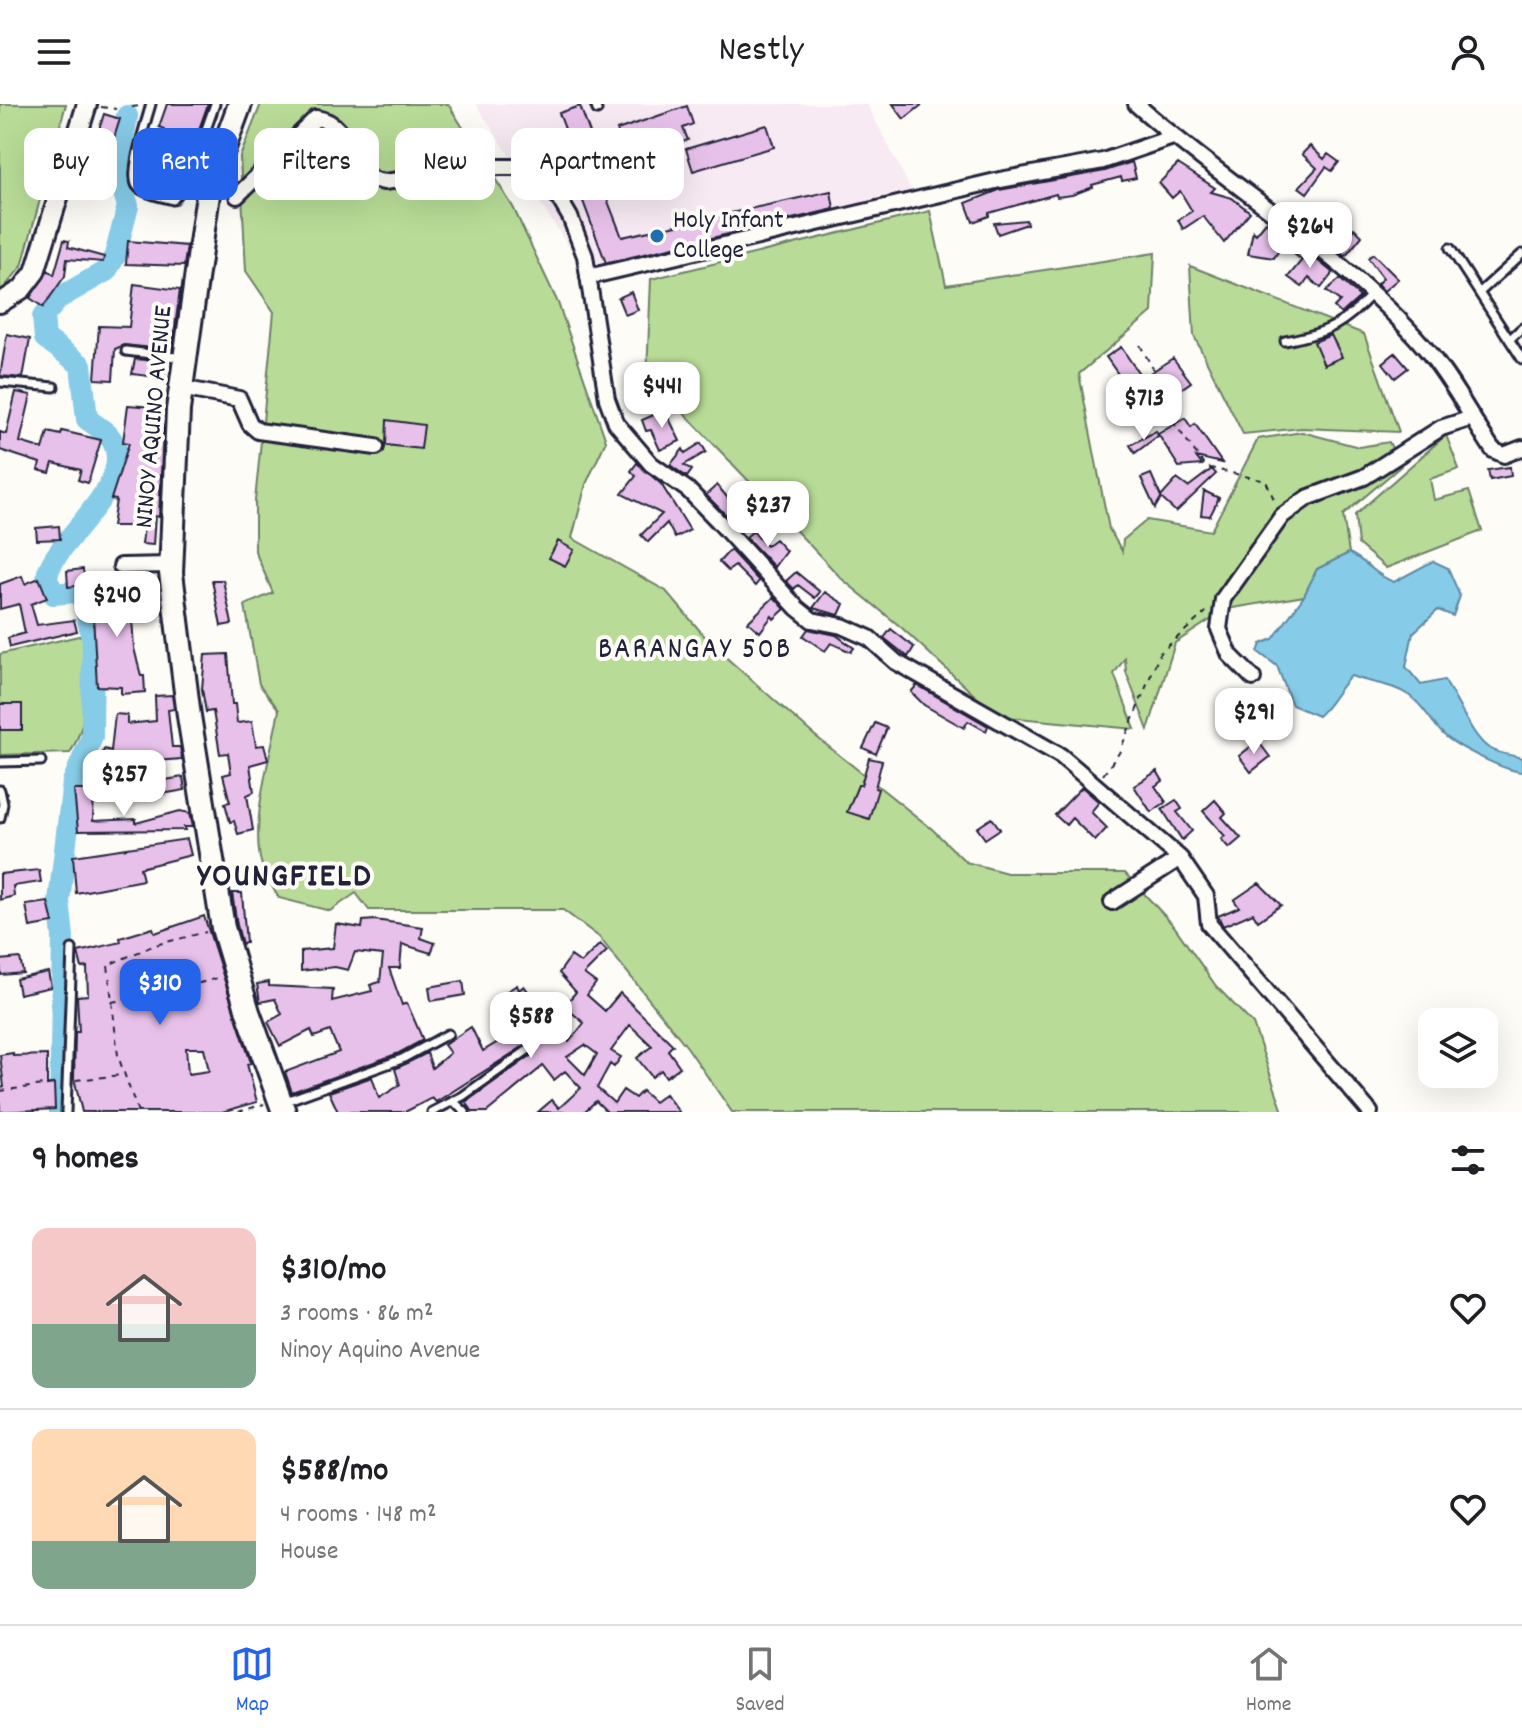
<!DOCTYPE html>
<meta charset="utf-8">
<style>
:root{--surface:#fff;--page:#f6f6f6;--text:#202124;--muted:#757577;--line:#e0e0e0;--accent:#2563eb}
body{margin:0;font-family:Dekko,sans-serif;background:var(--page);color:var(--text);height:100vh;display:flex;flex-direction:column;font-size:30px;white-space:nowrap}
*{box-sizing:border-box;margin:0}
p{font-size:26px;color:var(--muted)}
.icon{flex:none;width:44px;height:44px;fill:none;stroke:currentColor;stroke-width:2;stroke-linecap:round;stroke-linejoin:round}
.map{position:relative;height:1008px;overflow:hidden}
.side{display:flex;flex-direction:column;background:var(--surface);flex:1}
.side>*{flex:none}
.guide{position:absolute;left:24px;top:24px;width:800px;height:72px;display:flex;gap:16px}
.tools{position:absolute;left:1418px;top:904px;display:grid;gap:16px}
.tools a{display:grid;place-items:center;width:80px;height:80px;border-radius:16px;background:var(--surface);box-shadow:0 8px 32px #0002;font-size:40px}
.price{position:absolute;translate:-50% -68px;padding:0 18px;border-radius:16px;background:#fff;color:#222;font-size:26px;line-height:52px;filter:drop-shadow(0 2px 4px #0008)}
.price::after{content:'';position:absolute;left:50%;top:48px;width:24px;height:18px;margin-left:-12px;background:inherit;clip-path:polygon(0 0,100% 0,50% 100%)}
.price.on{background:var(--accent);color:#fff}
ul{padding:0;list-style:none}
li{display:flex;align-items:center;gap:24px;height:200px;padding:0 32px}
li+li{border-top:2px solid var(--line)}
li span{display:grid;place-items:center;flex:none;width:224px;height:160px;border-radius:16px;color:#555}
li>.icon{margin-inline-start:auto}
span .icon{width:96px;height:96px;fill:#fffc;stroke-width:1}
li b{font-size:34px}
h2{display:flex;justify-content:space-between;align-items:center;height:96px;padding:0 32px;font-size:34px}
.tag{padding:0 28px;border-radius:16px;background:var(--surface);box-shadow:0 8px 32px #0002;font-size:28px;line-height:72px}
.tag.on{background:var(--accent);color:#fff}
header{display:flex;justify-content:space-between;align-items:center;height:104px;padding:0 32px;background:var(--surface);font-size:36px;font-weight:600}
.tabs{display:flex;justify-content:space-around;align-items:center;height:112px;border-top:2px solid var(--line);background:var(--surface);font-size:22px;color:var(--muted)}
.tabs a{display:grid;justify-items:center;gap:4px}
.tabs .on{color:var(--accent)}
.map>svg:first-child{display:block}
</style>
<header><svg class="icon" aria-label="menu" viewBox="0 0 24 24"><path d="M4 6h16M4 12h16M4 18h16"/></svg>Nestly<svg class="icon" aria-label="person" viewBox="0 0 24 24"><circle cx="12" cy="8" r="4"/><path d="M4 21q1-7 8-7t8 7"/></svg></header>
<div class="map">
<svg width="1522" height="1008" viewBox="0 0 1522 1008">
<rect width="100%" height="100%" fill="#fdfcf7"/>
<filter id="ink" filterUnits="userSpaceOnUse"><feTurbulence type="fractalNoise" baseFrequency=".0125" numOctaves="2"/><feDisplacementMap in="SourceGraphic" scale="16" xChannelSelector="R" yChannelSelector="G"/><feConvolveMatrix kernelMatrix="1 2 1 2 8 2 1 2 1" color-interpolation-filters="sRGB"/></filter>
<g filter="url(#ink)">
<path fill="#f7eaf3" d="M476 0H867L912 88 591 177Z"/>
<path fill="#b8dc97" stroke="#6d7f69" stroke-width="2" d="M0 0H66L22 162 0 189Z
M261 0H448L513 103 558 199 606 337 586 380 572 434 666 487 713 542 814 631 932 725 966 758 1007 769H1125L1174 822 1216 882 1253 920 1283 1008H732L687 943 599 833 563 806H369L356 789 330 807 279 794C270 780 261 765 259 748 254 703 271 651 279 606L259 580 245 501 273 489 255 447V397L274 208 246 167 240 53Z
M930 107 946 181 1155 149 1152 208 1079 270 1109 425 1122 447 1123 436 1147 416 1211 427 1258 335 1302 328 1359 343 1389 338 1401 362 1343 411 1349 449 1317 465 1304 492 1227 505 1175 539 1148 626 1126 568 1125 554 1114 570 1135 625 997 612 902 524 842 475 647 270 651 175Z
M1190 162 1364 230 1399 328 1302 324 1243 330 1194 232Z
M1446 331 1459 365 1430 375 1434 396 1469 387 1482 427 1386 464 1358 440 1355 411Z
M83 531C86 571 92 614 70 649L0 651V550Z"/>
<path fill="#86cbe7" stroke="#5e87a2" stroke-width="2" d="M1349 449C1367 457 1375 472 1394 478L1433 457 1448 464 1460 492 1453 512 1438 506 1413 529 1406 563 1421 581 1444 576C1456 593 1474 638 1491 645 1500 650 1512 651 1522 654V668C1505 667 1455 642 1443 630 1430 617 1425 603 1410 592 1391 579 1372 580 1351 572 1337 585 1332 600 1318 612L1292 601 1277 562 1258 548 1261 540 1273 535 1304 492 1317 465Z"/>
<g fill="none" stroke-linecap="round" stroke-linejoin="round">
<path stroke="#86cbe7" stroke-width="22" d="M60 1008 63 833 59 797 73 678 92 633 93 537 83 494 75 488 54 490 47 476 48 468C60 433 133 380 114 340 110 329 96 322 87 315L81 261 45 234 43 213 59 194 106 167 115 152 128 102 117 66 127 12"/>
</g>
<path fill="#e8c1ea" stroke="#22223b" stroke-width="2" fill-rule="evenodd" d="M167 0H208L181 76 171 89 144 79 164 25 159 23Z
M893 0H923L904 15Z
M580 2 608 79 602 82 622 133 831 87 834 105 606 159 580 89 588 86 559 9Z
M687 2 693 20 683 24 688 36 648 51 644 38 623 45 617 26Z
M104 10 120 15 102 71 86 66Z
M767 21 774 43 693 67 686 45Z
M1310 42 1324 55 1328 50 1339 58 1332 67 1326 63 1307 89 1299 83 1317 64 1302 50Z
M1132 58 1136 74 1122 77 1121 73 1092 81 1093 83 1072 91 1057 93 1056 90 989 109V112L973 118 966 99 999 86 1105 67Z
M1178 60 1215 84 1211 88 1232 94 1250 108 1224 139 1203 112 1183 125 1178 116 1192 107 1180 87 1172 94 1159 79Z
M43 63 54 66 46 93 37 90Z
M1026 116 1027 120 998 130 994 119Z
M1266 118 1287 134 1274 154 1248 150 1253 127 1256 130Z
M1354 124 1362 132 1345 153 1340 148Z
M64 136 69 137 68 143 104 153 103 158 67 155 65 172 43 203 30 194 48 166 54 171Z
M128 137 187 142 184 162 126 160Z
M1300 142 1333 169 1321 184 1309 174 1302 183 1288 173 1302 156 1294 150Z
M1373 150 1398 175 1384 187 1377 180 1383 174 1368 154Z
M1340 175 1360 193 1341 210 1334 203 1340 197 1326 187Z
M134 180 180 186 172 246 124 241 115 245 113 276 95 275 99 222 129 223Z
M631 188 638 206 625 211 618 194Z
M7 230 30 235 23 274 0 272Z
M1331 231 1342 253 1324 261 1314 238Z
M1121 243 1140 271H1147L1173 254 1191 278 1178 287 1176 284 1145 309 1122 282 1125 280 1106 253Z
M1395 249 1408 264 1395 274 1383 259Z
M135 255 167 258 164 274 132 270Z
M16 288 31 291 20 338 43 345 48 328 61 331 62 327 101 336 88 379 78 376 81 366 53 359 50 369 38 366 40 359 0 346V328L6 330Z
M128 301 153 303 152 321H162L163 325 159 413 155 412 153 441 142 440 144 422H112L116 396 111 395 129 339 123 338Z
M665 306 680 337 660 346 651 326 646 327 642 316Z
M1185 314 1191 323 1195 320 1222 359 1196 353 1202 361 1179 363 1158 330Z
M387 316 424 321 421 345 386 341Z
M1156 327 1158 332 1135 349 1130 341Z
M701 339 706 348 684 361 692 366 687 373 670 361 683 345 685 349Z
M637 359 661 380 690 426 675 434 667 419 648 438 641 431 662 410 622 390 636 372 631 367Z
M1510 363 1511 372 1490 376 1488 366Z
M1212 365 1216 370 1176 408 1161 394 1155 404 1141 374 1151 370 1161 393 1177 375 1188 383Z
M717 381 736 404 726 411 706 391Z
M1204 387 1219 394 1210 412 1201 411Z
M59 422 60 435 37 436 36 424Z
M753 427 766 442 775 435 786 447 774 463 746 433Z
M558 437 574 446 565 462 549 454Z
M730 446 759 477 755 482 735 462 728 467 719 458Z
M83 465 85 481 68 483 67 467Z
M796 468 820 488 815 494 798 481 794 485 786 477Z
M22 472 25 480 39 474 47 494 31 500 37 521 74 516 77 527 10 543 8 534 25 529 19 500 0 505V480Z
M123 472 126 490H138L141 512 132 514 134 544 141 572H144L145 588 121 590V583L97 582 93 511 103 510 98 483 111 481 110 475Z
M212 476H223L232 520 221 522Z
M825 488 844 500 839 511 813 504Z
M774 493 785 505 774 515 772 512 760 528 748 518Z
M808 525 836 531 854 544 851 548 831 539 825 547 803 532Z
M891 525 914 543 908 553 884 534Z
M228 550 232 600H235L237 619 252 617 256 642 264 641 268 656 250 661 254 688 247 691 253 726 238 730 234 717 230 718 225 699 230 698 223 671 231 669 228 649 220 650 213 607 206 608 202 585 205 551Z
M917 581 988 622 986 627 968 617 964 624 924 601 911 588Z
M172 591 174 605 168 606 172 643H180L182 655 126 659 124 677H93L94 663H99L104 645 111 647 115 610 127 611V620L156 617 155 592Z
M0 600H22V626H0Z
M875 619 887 624 876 650 863 644Z
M1258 637 1270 653 1251 668 1239 652Z
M869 654 882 657 875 684 878 685 869 715 847 708 858 681H861Z
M1157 667 1163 677 1155 682 1166 698 1151 708 1134 682Z
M183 673 185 686 156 691 154 678Z
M1082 683 1099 698 1091 708 1107 724 1095 737 1072 714 1066 721 1055 711Z
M74 686H94L93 717 136 715V719L180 707 190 709 193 723H184L185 726 78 727Z
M1176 696 1182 705 1177 708 1192 727 1182 736 1162 705Z
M1215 696 1226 709 1222 713 1241 734 1229 744 1221 735 1225 732 1203 707Z
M992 714 1000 725 985 735 977 724Z
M187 735 191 751 140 764 143 776 76 789 73 752Z
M39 766 41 778 13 782 14 792 0 796V770Z
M1259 779 1281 801 1258 817 1253 809 1223 822 1218 812 1239 803 1234 796Z
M232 789H242L246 839 242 840 237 821Z
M48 798 53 819 30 823 26 801Z
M204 812 251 959 247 960 257 998 222 1008H82L74 974 75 928H79L77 892 88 891 87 863 82 864 78 848 121 838 120 834 153 824 155 829ZM186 944H204L209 967 188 970Z
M375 816 423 823 421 834 435 839 431 849 402 840 400 864H389L402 901 407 899 423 936 399 949 292 988 285 968 339 948 330 927 314 933 311 926 280 942 268 918 282 910 275 895 260 898 257 880 269 878V882L333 885 332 897 372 887 370 881 380 878 383 851 355 848 348 866 335 863 301 867V847L333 844 336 820 362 824 363 817Z
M600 840 607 847 584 870 596 879 587 891 605 907 620 889 673 941 668 946 680 963 666 973 661 966 652 973 637 954 652 942 630 921 611 947 621 953 614 963 610 960 597 984 614 999 623 986 635 994 642 987 654 998 665 990 679 1008H607L596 997 584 1008H538L552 996 559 1004 581 984 565 967 554 976 543 962 487 1008H473L466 998 536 948 538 942 532 937 436 998 432 994 405 1008H338L329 988 372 973 379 994 400 981 395 965 427 949 432 964 450 949 444 941 471 923 483 947 516 927 519 931 546 910 569 938 584 919 564 902 576 888 559 869 571 852 581 859ZM585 941 597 950 585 971 567 953Z
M20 854 23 869 1 871 0 856Z
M48 868 51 883 19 890 16 875Z
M463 877 465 891 431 897 429 883Z
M517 881 519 886 524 882 534 895 496 909 491 897Z
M13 949V952L47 951V981L54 980 55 1005 0 1008V984L4 983 0 951Z"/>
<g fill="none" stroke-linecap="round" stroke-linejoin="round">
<defs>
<path id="service" d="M151 0C147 15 128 71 137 82 143 90 164 93 173 96L187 79 215 0
M595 0 597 6
M1450 144 1522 255
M1480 188 1522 150
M1510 235 1522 224
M1285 237C1327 229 1344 221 1372 190
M126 247 184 254
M0 278 54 283
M0 658 41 657
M0 686 3 700 0 714
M453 997 465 1008
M283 998 402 955 448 930
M66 1008 72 845
M432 1008 463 992 532 943"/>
<path id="minor" d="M1136 0C1230 84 1343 148 1425 244 1452 276 1470 312 1493 346L1504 351 1522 344
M237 92 316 14C357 20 344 73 384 78L499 63H527L550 79 570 113 585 152 607 295 616 319 651 360 688 386 719 418 797 504 812 516 842 522 869 534 896 558 1061 652 1180 754 1206 792 1209 820 1370 1008
M588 173 1000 76 1103 57 1173 33
M181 284 239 295 250 320 258 327 376 343
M121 462 171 461
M1253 574 1230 551 1219 525 1223 495 1282 412 1307 394 1364 373 1441 324 1472 314
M1112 798 1180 754"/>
<path id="tertiary" d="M0 199 22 185 35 168 87 0"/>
<path id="secondary" d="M240 0 209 84 204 118 178 306 171 469 189 612 223 824 248 908 284 1008"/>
</defs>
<use href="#service" stroke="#22223b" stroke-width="13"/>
<use href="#minor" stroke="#22223b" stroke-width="20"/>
<use href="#tertiary" stroke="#22223b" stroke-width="24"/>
<use href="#secondary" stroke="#22223b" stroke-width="28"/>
<path stroke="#22223b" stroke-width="2" stroke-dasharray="6 6" stroke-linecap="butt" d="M101 3 116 5
M132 3 141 2
M1140 241 1169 294 1171 315 1206 363 1266 377 1276 400
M1103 671 1119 649 1160 549 1206 508
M112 898 147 890 184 892 185 883 218 874
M76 976 122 971
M0 987 58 979
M138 1008 118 952 108 861 155 841 206 828
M238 1008 264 1000"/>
<use href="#service" stroke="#fdfcf7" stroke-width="7"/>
<use href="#minor" stroke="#fdfcf7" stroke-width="14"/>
<use href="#tertiary" stroke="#fdfcf7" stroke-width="18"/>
<use href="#secondary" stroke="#fdfcf7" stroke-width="22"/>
</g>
</g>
<circle fill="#1f6fb2" stroke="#fdfcf7" stroke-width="3" cx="657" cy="132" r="8"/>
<g text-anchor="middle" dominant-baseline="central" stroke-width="8" stroke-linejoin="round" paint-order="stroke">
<g font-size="26" fill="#22223b" stroke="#fdfcf7" text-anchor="start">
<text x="673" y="117">Holy Infant<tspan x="673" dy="30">College</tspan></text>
</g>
<g font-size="26" fill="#22223b" stroke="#fdfcf7">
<text transform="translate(155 313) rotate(-85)">NINOY AQUINO AVENUE</text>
</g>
<g font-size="30" letter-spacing="2" fill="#22223b" stroke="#fdfcf7">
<text x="695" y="547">BARANGAY 50B</text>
</g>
<g font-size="34" font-weight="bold" letter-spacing="2" fill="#22223b" stroke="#fdfcf7">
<text x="285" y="774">YOUNGFIELD</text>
</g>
</g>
</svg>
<div class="tools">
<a><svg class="icon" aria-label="layers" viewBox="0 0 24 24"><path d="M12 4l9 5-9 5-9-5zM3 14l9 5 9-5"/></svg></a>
</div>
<b class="price" style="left:1310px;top:166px">$264</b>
<b class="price" style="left:662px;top:326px">$441</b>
<b class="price" style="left:1144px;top:338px">$713</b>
<b class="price" style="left:768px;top:445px">$237</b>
<b class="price" style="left:117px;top:535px">$240</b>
<b class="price" style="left:1254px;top:652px">$291</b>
<b class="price" style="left:124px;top:714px">$257</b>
<b class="price on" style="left:160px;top:923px">$310</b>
<b class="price" style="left:531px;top:956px">$588</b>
<div class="guide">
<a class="tag">Buy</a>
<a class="tag on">Rent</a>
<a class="tag">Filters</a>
<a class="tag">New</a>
<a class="tag">Apartment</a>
</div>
</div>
<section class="side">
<h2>9 homes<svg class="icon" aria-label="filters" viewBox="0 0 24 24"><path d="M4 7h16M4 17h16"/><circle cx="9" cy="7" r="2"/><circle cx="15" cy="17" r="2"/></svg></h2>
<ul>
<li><span style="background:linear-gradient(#f6c9c9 60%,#7fa58c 0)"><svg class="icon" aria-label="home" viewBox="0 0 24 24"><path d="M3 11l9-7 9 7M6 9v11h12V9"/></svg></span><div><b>$310/mo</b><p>3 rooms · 86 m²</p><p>Ninoy Aquino Avenue</p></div><svg class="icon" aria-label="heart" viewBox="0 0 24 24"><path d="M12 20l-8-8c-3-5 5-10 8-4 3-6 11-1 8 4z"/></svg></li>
<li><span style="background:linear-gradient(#ffd9b3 70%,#7fa58c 0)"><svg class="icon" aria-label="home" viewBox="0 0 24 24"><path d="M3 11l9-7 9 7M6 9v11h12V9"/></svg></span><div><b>$588/mo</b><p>4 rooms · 148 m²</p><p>House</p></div><svg class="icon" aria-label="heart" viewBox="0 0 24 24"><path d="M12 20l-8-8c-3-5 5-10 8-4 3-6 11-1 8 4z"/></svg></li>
</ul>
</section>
<nav class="tabs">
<a class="on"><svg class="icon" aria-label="map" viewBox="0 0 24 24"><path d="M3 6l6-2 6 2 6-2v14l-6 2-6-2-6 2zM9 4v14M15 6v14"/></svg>Map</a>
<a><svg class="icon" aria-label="saved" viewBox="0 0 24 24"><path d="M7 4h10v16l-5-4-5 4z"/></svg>Saved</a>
<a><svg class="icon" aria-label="home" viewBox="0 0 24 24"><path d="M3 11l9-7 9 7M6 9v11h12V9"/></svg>Home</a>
</nav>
